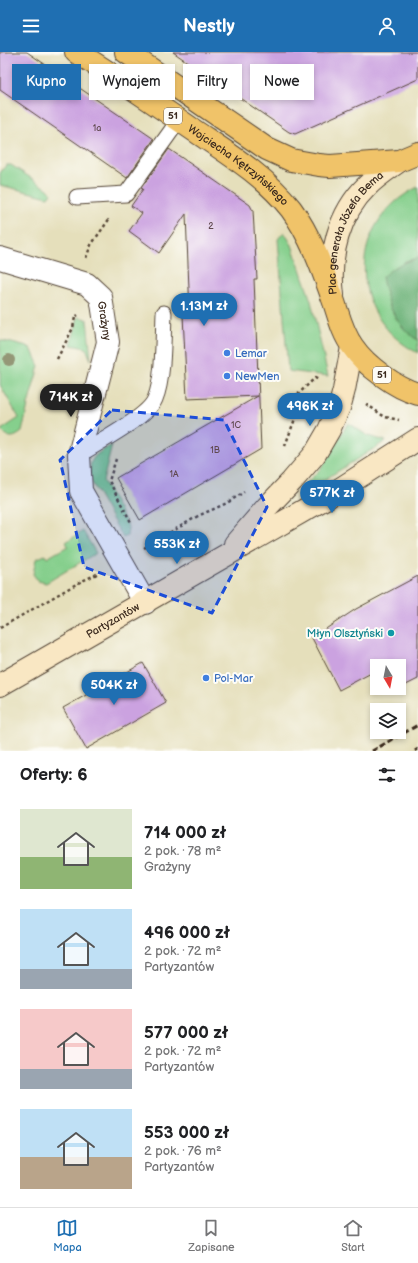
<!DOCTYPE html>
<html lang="pl">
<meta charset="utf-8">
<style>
:root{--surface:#fff;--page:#f6f6f6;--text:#202124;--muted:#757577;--line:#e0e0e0;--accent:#1f6fb2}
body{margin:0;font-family:"Balsamiq Sans",sans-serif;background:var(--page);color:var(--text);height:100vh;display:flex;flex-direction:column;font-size:15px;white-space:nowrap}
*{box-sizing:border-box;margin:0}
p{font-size:13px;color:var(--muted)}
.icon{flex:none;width:22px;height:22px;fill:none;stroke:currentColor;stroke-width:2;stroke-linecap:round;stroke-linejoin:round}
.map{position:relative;height:699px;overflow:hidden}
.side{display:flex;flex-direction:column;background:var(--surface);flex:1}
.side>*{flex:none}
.guide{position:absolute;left:12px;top:12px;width:394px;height:36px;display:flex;gap:8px}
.needle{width:26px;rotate:170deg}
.controls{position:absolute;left:370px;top:607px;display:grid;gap:8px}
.controls a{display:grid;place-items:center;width:36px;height:36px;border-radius:0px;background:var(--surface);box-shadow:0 2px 6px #0003;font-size:20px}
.price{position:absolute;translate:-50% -34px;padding:0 9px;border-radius:14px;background:var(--accent);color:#fff;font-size:13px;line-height:26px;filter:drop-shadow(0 1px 2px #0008)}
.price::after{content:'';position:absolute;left:50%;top:24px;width:12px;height:9px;margin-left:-6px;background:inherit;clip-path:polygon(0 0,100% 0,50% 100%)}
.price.selected{background:#222;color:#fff}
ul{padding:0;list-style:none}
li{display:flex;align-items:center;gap:12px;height:100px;padding:0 20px}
li span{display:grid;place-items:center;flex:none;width:112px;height:80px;border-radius:0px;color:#555}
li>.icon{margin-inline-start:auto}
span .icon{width:48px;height:48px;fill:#fffc;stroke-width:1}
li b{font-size:17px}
h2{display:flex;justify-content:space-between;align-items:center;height:48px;padding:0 20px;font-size:17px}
.tag{padding:0 14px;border-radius:0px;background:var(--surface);box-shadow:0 2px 6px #0003;font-size:14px;line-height:36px}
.tag.selected{background:var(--accent);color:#fff}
header{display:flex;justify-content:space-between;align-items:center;height:52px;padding:0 20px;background:var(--accent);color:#fff;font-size:18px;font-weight:600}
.menu{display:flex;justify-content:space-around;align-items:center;height:56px;border-top:1px solid var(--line);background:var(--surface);font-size:11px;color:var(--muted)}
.menu a{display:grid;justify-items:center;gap:2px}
.menu .selected{color:var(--accent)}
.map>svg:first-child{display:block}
</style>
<header><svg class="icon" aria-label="menu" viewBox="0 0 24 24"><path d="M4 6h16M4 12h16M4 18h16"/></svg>Nestly<svg class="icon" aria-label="person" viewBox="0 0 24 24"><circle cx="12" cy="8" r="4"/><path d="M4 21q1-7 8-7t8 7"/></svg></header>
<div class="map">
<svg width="418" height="699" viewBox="0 0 418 699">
<rect width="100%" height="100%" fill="#fdfcf7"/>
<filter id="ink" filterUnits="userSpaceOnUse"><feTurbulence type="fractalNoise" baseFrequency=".025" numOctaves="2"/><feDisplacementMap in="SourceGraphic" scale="8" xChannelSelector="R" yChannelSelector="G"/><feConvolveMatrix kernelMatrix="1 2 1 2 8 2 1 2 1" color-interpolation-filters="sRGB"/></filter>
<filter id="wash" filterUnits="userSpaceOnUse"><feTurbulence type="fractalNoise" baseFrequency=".012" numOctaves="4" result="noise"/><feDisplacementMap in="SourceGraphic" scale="16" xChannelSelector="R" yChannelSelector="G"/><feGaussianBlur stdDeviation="0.9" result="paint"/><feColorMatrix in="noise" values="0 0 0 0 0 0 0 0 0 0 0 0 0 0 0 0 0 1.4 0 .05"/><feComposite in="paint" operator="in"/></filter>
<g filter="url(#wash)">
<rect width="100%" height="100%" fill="#e5dfbb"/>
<path fill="#85cf8c" stroke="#607c55" d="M6 113H11L48 137 51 141 48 145 0 133V121Z
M418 135V206L405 209 389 253C397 267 404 280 418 288V301C347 265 346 170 418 135Z
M284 180 292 193 311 249 328 324 288 319 278 187Z
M78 265 87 267 91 308 86 296 71 293Z
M0 288 31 296 39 314 28 353 22 380C13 387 8 387 1 378L19 366 0 333Z
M348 371 368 384 386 389 300 443 298 441 322 415Z
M112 393 103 429 127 472 128 476 127 484 123 486 91 429C88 406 93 404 112 393Z
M83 479 96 501 46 531 38 529 33 522 36 507 45 503 47 506 68 494 66 490Z"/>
<path fill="#6cb278" stroke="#546e4b" d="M418 206V288C395 274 387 251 382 225 395 214 402 210 418 206Z"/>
<g id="blocks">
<path fill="#cba2e0" d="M0 0H27L154 87 127 126 0 38Z
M173 0H418V27L295 82 289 80Z
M169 97 250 153 253 159 257 227H254L261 397 140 468 116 426 258 344 187 347 183 263 190 262 186 162 159 201 129 179 142 161 131 154 143 137 141 136Z
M418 524V627L400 636 399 633V614H388V612L384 614H377V618L339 638 312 586 356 557Z
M143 611 166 651 86 697 63 656Z"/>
</g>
</g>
<g filter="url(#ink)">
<use href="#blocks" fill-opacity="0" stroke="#544536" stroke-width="1"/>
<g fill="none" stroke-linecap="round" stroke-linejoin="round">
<defs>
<path id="lane" d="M77 145 126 142 179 68
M79 403C97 391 148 365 155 347 164 326 163 284 164 261"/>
<g id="street">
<path id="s1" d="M0 206 87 232 101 245 108 290 79 403 81 439 145 551"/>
</g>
<g id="secondary">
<path id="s2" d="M333 243C328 204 339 161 367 134 377 124 388 117 399 109"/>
<path d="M235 492 267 455 292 429 315 402 329 378 340 353 344 338 352 295"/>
<path id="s3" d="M0 633 329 444 418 387"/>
</g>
<g id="primary">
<path id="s4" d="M76 0C117 25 156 52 195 79 229 102 265 124 291 157 311 184 323 219 334 250 339 265 343 282 353 295 366 314 396 336 418 342"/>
<path d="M126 0 267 97 291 108 319 113 330 114 399 109 418 101"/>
</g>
</defs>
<use href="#lane" stroke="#544536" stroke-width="17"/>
<use href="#street" stroke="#544536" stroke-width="24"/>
<use href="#secondary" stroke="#544536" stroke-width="24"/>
<use href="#primary" stroke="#544536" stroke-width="24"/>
<path stroke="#544536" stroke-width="2.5" stroke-dasharray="3 3" stroke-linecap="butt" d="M86 206 91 193 110 166
M57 307 73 276 75 265 78 263
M366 352 385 365 399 368
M285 394 296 364 295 345 315 326 319 328
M116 407 109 429 132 472
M144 496 198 464 227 451 244 440
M0 576 78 531 99 521"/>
<use href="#lane" stroke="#fff" stroke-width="15"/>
<use href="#street" stroke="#fff" stroke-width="22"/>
<use href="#secondary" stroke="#f9e7c3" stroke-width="22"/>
<use href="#primary" stroke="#f0c369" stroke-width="22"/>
<path stroke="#3b2a1e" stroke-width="3" stroke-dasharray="6 3" stroke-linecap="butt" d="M372 699 418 673
M415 699 418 697"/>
</g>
<circle fill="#949777" cx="9" cy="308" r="6"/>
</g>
<path fill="#1d4ed8" fill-opacity="0.2" stroke="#1d4ed8" stroke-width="3" stroke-dasharray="8 5" stroke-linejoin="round" d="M112 358 224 368 267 455 212 561 84 515 60 408Z"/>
<g fill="#3f7fe0" stroke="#fdfcf7" stroke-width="1.5">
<circle cx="227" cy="301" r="4"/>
<circle cx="227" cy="324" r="4"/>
<circle cx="206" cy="626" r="4"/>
</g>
<circle fill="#0f9aa8" stroke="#fdfcf7" stroke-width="1.5" cx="391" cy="581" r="4"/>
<g text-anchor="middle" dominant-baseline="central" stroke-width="4" stroke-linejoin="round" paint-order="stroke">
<g font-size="9" fill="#5f484e">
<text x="97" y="76">1a</text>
<text x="211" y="174">2</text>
<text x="236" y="373">1C</text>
<text x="215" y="398">1B</text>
<text x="174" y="422">1A</text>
</g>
<g fill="#fdfcf7" stroke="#75695f" stroke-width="1">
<rect x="164" y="56" width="18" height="16" rx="3"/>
<rect x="373" y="315" width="18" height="16" rx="3"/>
</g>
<g font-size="10" font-weight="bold" fill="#3b2a1e">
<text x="173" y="64">51</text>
<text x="382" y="323">51</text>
</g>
<g font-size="11" fill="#3b2a1e" stroke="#fdfcf7">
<text stroke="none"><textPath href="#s4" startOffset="198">Wojciecha Kętrzyńskiego</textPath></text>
<text stroke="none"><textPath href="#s2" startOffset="69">Plac generała Józefa Bema</textPath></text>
<text stroke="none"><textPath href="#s1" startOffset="134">Grażyny</textPath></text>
<text stroke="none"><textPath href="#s3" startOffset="130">Partyzantów</textPath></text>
</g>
<g font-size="11" fill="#366cbe" stroke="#fdfcf7" text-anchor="start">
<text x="235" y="301">Lemar</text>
<text x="235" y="324">NewMen</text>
<text x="214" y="626">Pol-Mar</text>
</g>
<g font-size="11" fill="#0d838f" stroke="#fdfcf7" text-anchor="end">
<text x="383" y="581">Młyn Olsztyński</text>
</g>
</g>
</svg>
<div class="controls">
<a><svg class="needle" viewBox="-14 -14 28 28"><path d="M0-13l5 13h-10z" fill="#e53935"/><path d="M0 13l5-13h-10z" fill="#757577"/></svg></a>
<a><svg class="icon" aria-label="layers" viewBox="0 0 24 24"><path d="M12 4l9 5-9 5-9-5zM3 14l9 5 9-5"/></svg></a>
</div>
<b class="price" style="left:204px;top:275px">1.13M zł</b>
<b class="price selected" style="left:71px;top:366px">714K zł</b>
<b class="price" style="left:310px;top:375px">496K zł</b>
<b class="price" style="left:332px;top:462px">577K zł</b>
<b class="price" style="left:177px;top:513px">553K zł</b>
<b class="price" style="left:114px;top:654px">504K zł</b>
<div class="guide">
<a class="tag selected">Kupno</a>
<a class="tag">Wynajem</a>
<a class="tag">Filtry</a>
<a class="tag">Nowe</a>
</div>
</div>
<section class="side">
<h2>Oferty: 6<svg class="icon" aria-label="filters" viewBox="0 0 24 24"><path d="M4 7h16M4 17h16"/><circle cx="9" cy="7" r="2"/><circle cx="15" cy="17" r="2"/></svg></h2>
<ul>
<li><span style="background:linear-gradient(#dfe7d0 60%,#8fb573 0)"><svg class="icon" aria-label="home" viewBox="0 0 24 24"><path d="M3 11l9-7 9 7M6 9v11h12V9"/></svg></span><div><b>714 000 zł</b><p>2 pok. · 78 m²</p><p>Grażyny</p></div></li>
<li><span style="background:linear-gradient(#bfe0f5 75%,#9aa5b1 0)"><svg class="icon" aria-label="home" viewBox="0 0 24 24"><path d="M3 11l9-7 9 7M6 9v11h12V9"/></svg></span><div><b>496 000 zł</b><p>2 pok. · 72 m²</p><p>Partyzantów</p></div></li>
<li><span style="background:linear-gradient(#f6c9c9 75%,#9aa5b1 0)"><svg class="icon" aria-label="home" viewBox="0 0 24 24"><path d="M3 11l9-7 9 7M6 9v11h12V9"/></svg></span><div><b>577 000 zł</b><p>2 pok. · 72 m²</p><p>Partyzantów</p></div></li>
<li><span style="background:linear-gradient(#bfe0f5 60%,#b9a48a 0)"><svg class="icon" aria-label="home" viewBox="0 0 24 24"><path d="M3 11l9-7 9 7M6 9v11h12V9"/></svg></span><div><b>553 000 zł</b><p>2 pok. · 76 m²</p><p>Partyzantów</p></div></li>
</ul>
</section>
<nav class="menu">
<a class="selected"><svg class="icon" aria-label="map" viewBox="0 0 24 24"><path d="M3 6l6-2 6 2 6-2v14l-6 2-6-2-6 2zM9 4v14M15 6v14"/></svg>Mapa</a>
<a><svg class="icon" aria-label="saved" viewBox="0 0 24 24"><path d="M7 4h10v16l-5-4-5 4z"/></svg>Zapisane</a>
<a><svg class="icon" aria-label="home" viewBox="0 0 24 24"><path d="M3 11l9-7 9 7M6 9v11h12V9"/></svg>Start</a>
</nav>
